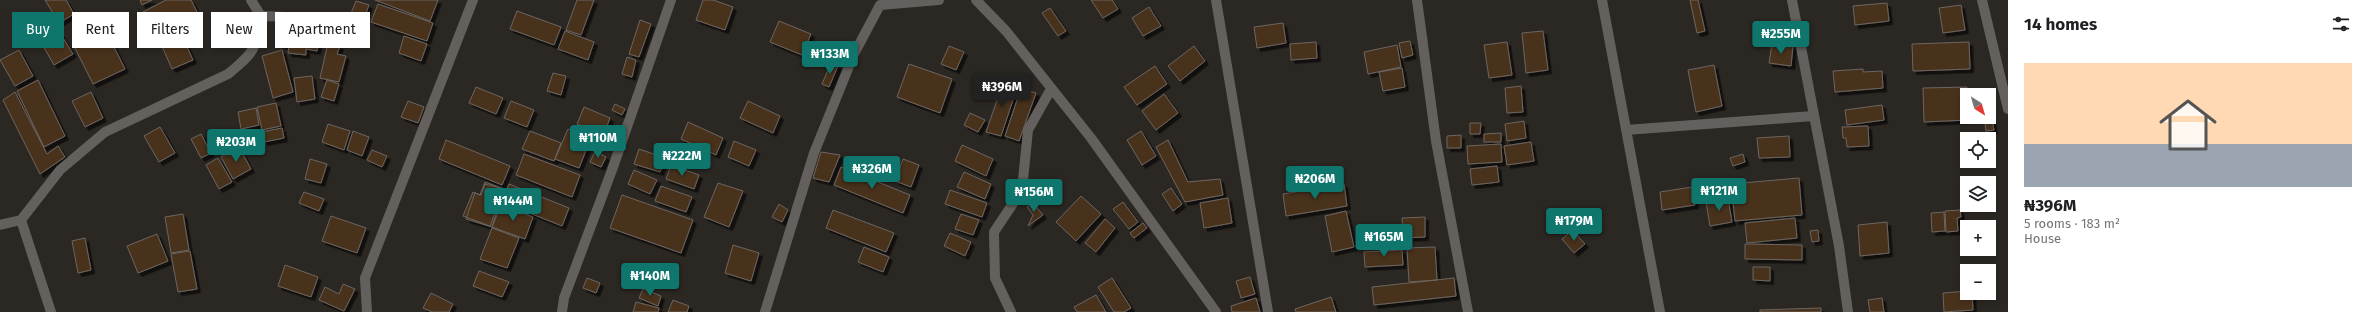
<!DOCTYPE html>
<meta charset="utf-8">
<style>
:root{--surface:#fff;--page:#f6f6f6;--text:#202124;--muted:#757577;--accent:#0f766e}
body{margin:0;font-family:"Fira Sans",sans-serif;background:var(--page);color:var(--text);height:100vh;display:flex;flex-direction:column;font-size:15px;white-space:nowrap}
*{box-sizing:border-box;margin:0}
p{font-size:13px;color:var(--muted)}
.icon{flex:none;width:22px;height:22px;fill:none;stroke:currentColor;stroke-width:2;stroke-linecap:round;stroke-linejoin:round}
.map{position:relative;flex:1;overflow:hidden}
.sheet{display:flex;flex-direction:column;background:var(--surface);width:360px}
.sheet>*{flex:none}
.hud{position:absolute;left:12px;top:12px;width:380px;height:36px;display:flex;gap:8px}
.needle{width:26px;rotate:143deg}
.tools{position:absolute;left:1960px;top:88px;display:grid;gap:8px}
.tools a{display:grid;place-items:center;width:36px;height:36px;border-radius:0px;background:var(--surface);box-shadow:0 2px 6px #0003;font-size:20px}
.price{position:absolute;translate:-50% -34px;padding:0 9px;border-radius:4px;background:var(--accent);color:#fff;font-size:13px;line-height:26px;filter:drop-shadow(0 1px 2px #0008)}
.price::after{content:'';position:absolute;left:50%;top:24px;width:12px;height:9px;margin-left:-6px;background:inherit;clip-path:polygon(0 0,100% 0,50% 100%)}
.price.selected{background:#222;color:#fff}
ul{padding:0;list-style:none}
li{display:grid;align-content:center;gap:8px;height:212px;padding:0 16px}
li span{display:grid;place-items:center;height:124px;border-radius:0px;color:#555}
li>.icon{margin-inline-start:auto}
span .icon{width:72px;height:72px;fill:#fffc;stroke-width:1}
li b{font-size:17px}
h2{display:flex;justify-content:space-between;align-items:center;height:48px;padding:0 16px;font-size:17px}
.tag{padding:0 14px;border-radius:0px;background:var(--surface);box-shadow:0 2px 6px #0003;font-size:14px;line-height:36px}
.tag.selected{background:var(--accent);color:#fff}
main{display:flex;flex:1;min-height:0}
.map>svg:first-child{display:block}
</style>
<main>
<div class="map">
<svg width="2008" height="312" viewBox="0 0 2008 312">
<defs>
<filter id="shadow"><feDropShadow dx="3.5" dy="3.5" stdDeviation="0" flood-color="#0009"/></filter>
</defs>
<rect width="100%" height="100%" fill="#2b2722"/>
<path fill="#49311d" stroke="#6c6661" filter="url(#shadow)" d="M45 0H66L74 14 59 23Z
M140 0H152L142 5Z
M166 0H191L197 12 155 35 143 12Z
M375 0H438L430 21Z
M577 0H594L581 35 566 30Z
M703 0H713L733 7 725 30 696 20Z
M1091 0H1112L1118 9 1103 18Z
M1690 0H1698L1705 31 1697 33Z
M356 1 369 5 361 26 348 21Z
M1887 3 1889 21 1855 25 1853 6Z
M378 4 433 23 427 41 371 22Z
M1961 5 1965 30 1943 33 1939 8Z
M1149 7 1161 26 1143 36 1132 18Z
M1050 8 1066 31 1058 36 1042 13Z
M517 11 561 27 554 45 510 29Z
M50 17 73 54 54 65 35 32 43 27 41 23Z
M640 20 651 24 639 57 629 54Z
M779 21 811 34 802 55 770 42Z
M1283 23 1286 43 1257 48 1254 27Z
M177 25 193 60 172 69 157 35Z
M282 29 319 34 317 51 306 49V55L288 53 289 46 280 45Z
M565 31 594 42 588 60 558 49Z
M1543 31 1548 70 1526 73 1522 33Z
M107 33 125 69 93 84 75 48Z
M404 36 427 44 421 61 399 53Z
M1410 41 1413 55 1402 58 1399 43Z
M1316 42 1317 58 1291 60 1290 44Z
M1507 42 1512 75 1489 78 1484 45Z
M1969 42 1970 69 1913 71 1912 44Z
M328 43 340 46 337 54 346 56 339 82 320 78Z
M1772 44 1793 46 1791 66 1769 63Z
M1397 45 1401 67 1368 74 1364 52Z
M949 46 964 52 956 70 941 64Z
M1194 46 1205 61 1180 81 1168 66Z
M19 50 33 76 15 86 0 60Z
M282 50 293 92 273 98 262 56Z
M627 57 636 60 632 77 622 74Z
M831 63 838 66 829 87 822 84Z
M909 64 952 79 940 113 897 97Z
M1714 65 1722 106 1696 112 1688 70Z
M1155 66 1167 84 1137 105 1124 87Z
M1402 68 1405 87 1383 91 1379 72Z
M1863 69V72L1882 71 1883 88 1835 92 1833 71Z
M553 73 566 76 561 95 547 91Z
M312 76 315 99 297 102 294 78Z
M38 80 65 136 44 147 17 91Z
M327 80 339 84 334 101 321 97Z
M1004 80 1018 85 1001 136 986 132Z
M1521 86 1523 112 1507 113 1505 88Z
M476 87 503 98 496 114 469 103Z
M1967 87 1968 120 1924 122 1923 88Z
M1021 88 1036 93 1019 141 1005 136Z
M15 92 47 154 58 146 65 157 40 174 3 100Z
M91 92 103 118 85 127 72 101Z
M1164 94 1178 113 1156 130 1142 111Z
M408 101 424 107 418 123 401 117Z
M511 101 534 110 527 127 504 118Z
M748 101 780 116 773 133 740 118Z
M276 103 281 126 262 130 257 107Z
M615 104 625 109 622 115 612 110Z
M1989 104 1994 130 1986 131 1984 117H1989Z
M1882 105 1884 120 1847 125 1845 110Z
M584 107 610 118 604 134 577 124Z
M256 108 259 125 241 129 238 112Z
M970 113 985 120 978 132 964 125Z
M1524 121 1526 138 1507 141 1505 124Z
M688 122 723 138 716 155 681 139Z
M1470 123H1481L1480 134H1470Z
M328 124 350 131 344 150 322 142Z
M1868 126 1869 146 1847 147 1846 138H1843L1842 127Z
M160 127 175 153 159 162 144 136Z
M613 127 622 131 617 140 609 136Z
M282 128 284 138 264 142 262 132Z
M568 129 591 138 579 168 555 159Z
M353 131 369 137 362 156 347 150Z
M530 131 561 143 554 161 522 149Z
M1141 131 1156 156 1142 165 1127 140Z
M1501 133V142H1484V134Z
M201 134 211 153 201 158 191 139Z
M1461 135V148H1447V136Z
M1789 136 1790 157 1759 158 1757 138Z
M446 140 510 166 502 185 439 159Z
M1168 140 1188 182 1220 179 1223 195 1185 202 1156 147Z
M734 141 756 150 749 166 728 157Z
M1531 142 1534 161 1507 165 1504 146Z
M1501 144 1502 162 1468 164 1467 146Z
M962 145 993 159 986 176 955 161Z
M239 147 251 169 233 179 221 157Z
M639 149 665 158 660 172 634 164Z
M372 150 387 156 382 167 367 160Z
M595 151 606 157 601 167 590 162Z
M821 152 840 155 829 182 813 178Z
M524 154 580 175 572 197 516 175Z
M1743 154 1745 162 1733 166 1730 158Z
M218 158 232 182 219 189 206 165Z
M310 159 327 164 321 183 305 179Z
M903 159 919 165 911 187 895 181Z
M671 165 699 175 694 189 666 179Z
M1497 166 1499 182 1472 185 1470 169Z
M841 167 910 195 903 213 834 185Z
M634 170 657 180 650 194 628 184Z
M964 172 991 184 985 199 957 187Z
M1799 178 1802 215 1735 221 1731 184Z
M485 182 504 189 490 226 463 216 473 192 480 195Z
M718 183 743 191 729 227 704 217Z
M485 184 504 189 492 227 466 219 475 193 481 195Z
M509 184 569 208 562 226 502 202Z
M1344 184 1347 206 1286 216 1283 194Z
M661 186 692 197 686 212 655 201Z
M1692 187 1695 205 1662 210 1660 192Z
M1171 188 1182 204 1173 211 1162 194Z
M950 190 987 203 982 217 945 204Z
M304 192 324 199 319 211 299 203Z
M622 195 693 220 681 253 610 228Z
M1081 196 1101 214 1076 241 1056 222Z
M1228 198 1232 223 1204 228 1200 203Z
M1728 198 1732 222 1710 226 1706 202Z
M1123 202 1138 222 1129 229 1113 209Z
M1033 203 1043 215 1028 226 1033 215 1027 207Z
M779 204 788 210 782 222 772 217Z
M501 205 533 217 525 239 492 227Z
M833 210 894 233 886 252 826 228Z
M1960 210 1961 217 1957 218 1958 231 1946 232 1945 211Z
M1346 211 1354 247 1332 252 1325 216Z
M1944 212 1945 231 1932 232 1931 213Z
M183 214 189 250 171 253 165 217Z
M961 214 979 220 973 235 955 229Z
M331 216 366 228 357 253 322 241Z
M1425 217V237L1403 238 1402 218Z
M1795 218 1797 238 1747 243 1745 223Z
M1105 219 1115 228 1096 252 1085 243Z
M1887 222 1889 253 1860 256 1858 225Z
M1143 223 1147 228 1134 238 1130 233Z
M492 228 519 238 507 268 480 259Z
M1573 230 1585 244 1574 253 1562 239Z
M1818 230 1819 241 1812 242 1810 231Z
M950 233 971 242 965 256 944 246Z
M157 234 168 261 138 273 127 246Z
M85 238 91 270 78 273 72 241Z
M1745 244 1802 245V260L1745 259Z
M733 245 759 253 751 281 725 273Z
M864 247 889 257 883 272 858 262Z
M1435 247 1437 280 1409 282 1407 248Z
M1402 250 1403 265 1365 267 1364 252Z
M190 251 197 289 178 292 171 254Z
M285 265 318 277 311 297 278 286Z
M1753 267H1770V281L1753 280Z
M479 271 509 282 502 297 473 286Z
M1250 277 1255 294 1241 298 1236 281Z
M587 278 600 283 596 293 583 288Z
M1112 278 1131 308 1124 312H1114L1098 287Z
M1454 278 1456 296 1374 305 1372 287Z
M343 284 355 289 344 311 319 300 325 287 339 294Z
M643 289 661 296 658 306 639 298Z
M1967 291V293H1972L1973 310 1944 312 1943 293Z
M431 293 453 304 449 312H432L423 308Z
M1096 295 1106 312H1077L1074 307Z
M1331 297 1336 312H1296L1295 309Z
M1256 298 1260 312H1232L1231 306Z
M1882 298 1884 312H1870L1868 300Z
M673 300 689 306 687 312H668Z
M636 302 659 308 658 312H633Z
M1821 308V312H1760V310Z"/>
<g fill="none" stroke-linecap="round" stroke-linejoin="round">
<path stroke="#63605e" stroke-width="10" d="M251 0 261 16 311 18 350 35
M976 0 1006 31 1091 138 1216 312
M1216 0 1268 312
M1417 0 1436 141 1468 312
M1602 0 1660 312
M1792 0 1839 246 1848 312
M1982 0 2008 109
M1626 130 1813 116
M21 220 51 312
M0 225 21 220 60 170 105 132 228 74C255 52 256 49 261 16
M367 312 365 278 473 0
M562 312 564 298 612 170 671 0
M765 312 814 153 854 54 880 5 939 0
M1011 312 995 278 994 232 1022 190 1028 130 1051 89"/>
</g>
</svg>
<div class="tools">
<a><svg class="needle" viewBox="-14 -14 28 28"><path d="M0-13l5 13h-10z" fill="#e53935"/><path d="M0 13l5-13h-10z" fill="#757577"/></svg></a>
<a><svg class="icon" aria-label="locate" viewBox="0 0 24 24"><circle cx="12" cy="12" r="6"/><path d="M12 2v4M12 18v4M2 12h4M18 12h4"/></svg></a>
<a><svg class="icon" aria-label="layers" viewBox="0 0 24 24"><path d="M12 4l9 5-9 5-9-5zM3 14l9 5 9-5"/></svg></a>
<a>+</a>
<a>−</a>
</div>
<b class="price" style="left:1781px;top:55px">₦255M</b>
<b class="price" style="left:830px;top:75px">₦133M</b>
<b class="price selected" style="left:1002px;top:108px">₦396M</b>
<b class="price" style="left:598px;top:159px">₦110M</b>
<b class="price" style="left:236px;top:163px">₦203M</b>
<b class="price" style="left:682px;top:177px">₦222M</b>
<b class="price" style="left:872px;top:190px">₦326M</b>
<b class="price" style="left:1315px;top:200px">₦206M</b>
<b class="price" style="left:1719px;top:212px">₦121M</b>
<b class="price" style="left:1034px;top:213px">₦156M</b>
<b class="price" style="left:513px;top:222px">₦144M</b>
<b class="price" style="left:1574px;top:242px">₦179M</b>
<b class="price" style="left:1384px;top:258px">₦165M</b>
<b class="price" style="left:650px;top:297px">₦140M</b>
<div class="hud">
<a class="tag selected">Buy</a>
<a class="tag">Rent</a>
<a class="tag">Filters</a>
<a class="tag">New</a>
<a class="tag">Apartment</a>
</div>
</div>
<section class="sheet">
<h2>14 homes<svg class="icon" aria-label="filters" viewBox="0 0 24 24"><path d="M4 7h16M4 17h16"/><circle cx="9" cy="7" r="2"/><circle cx="15" cy="17" r="2"/></svg></h2>
<ul>
<li><span style="background:linear-gradient(#ffd9b3 65%,#9aa5b1 0)"><svg class="icon" aria-label="home" viewBox="0 0 24 24"><path d="M3 11l9-7 9 7M6 9v11h12V9"/></svg></span><div><b>₦396M</b><p>5 rooms · 183 m²</p><p>House</p></div></li>
</ul>
</section>
</main>
